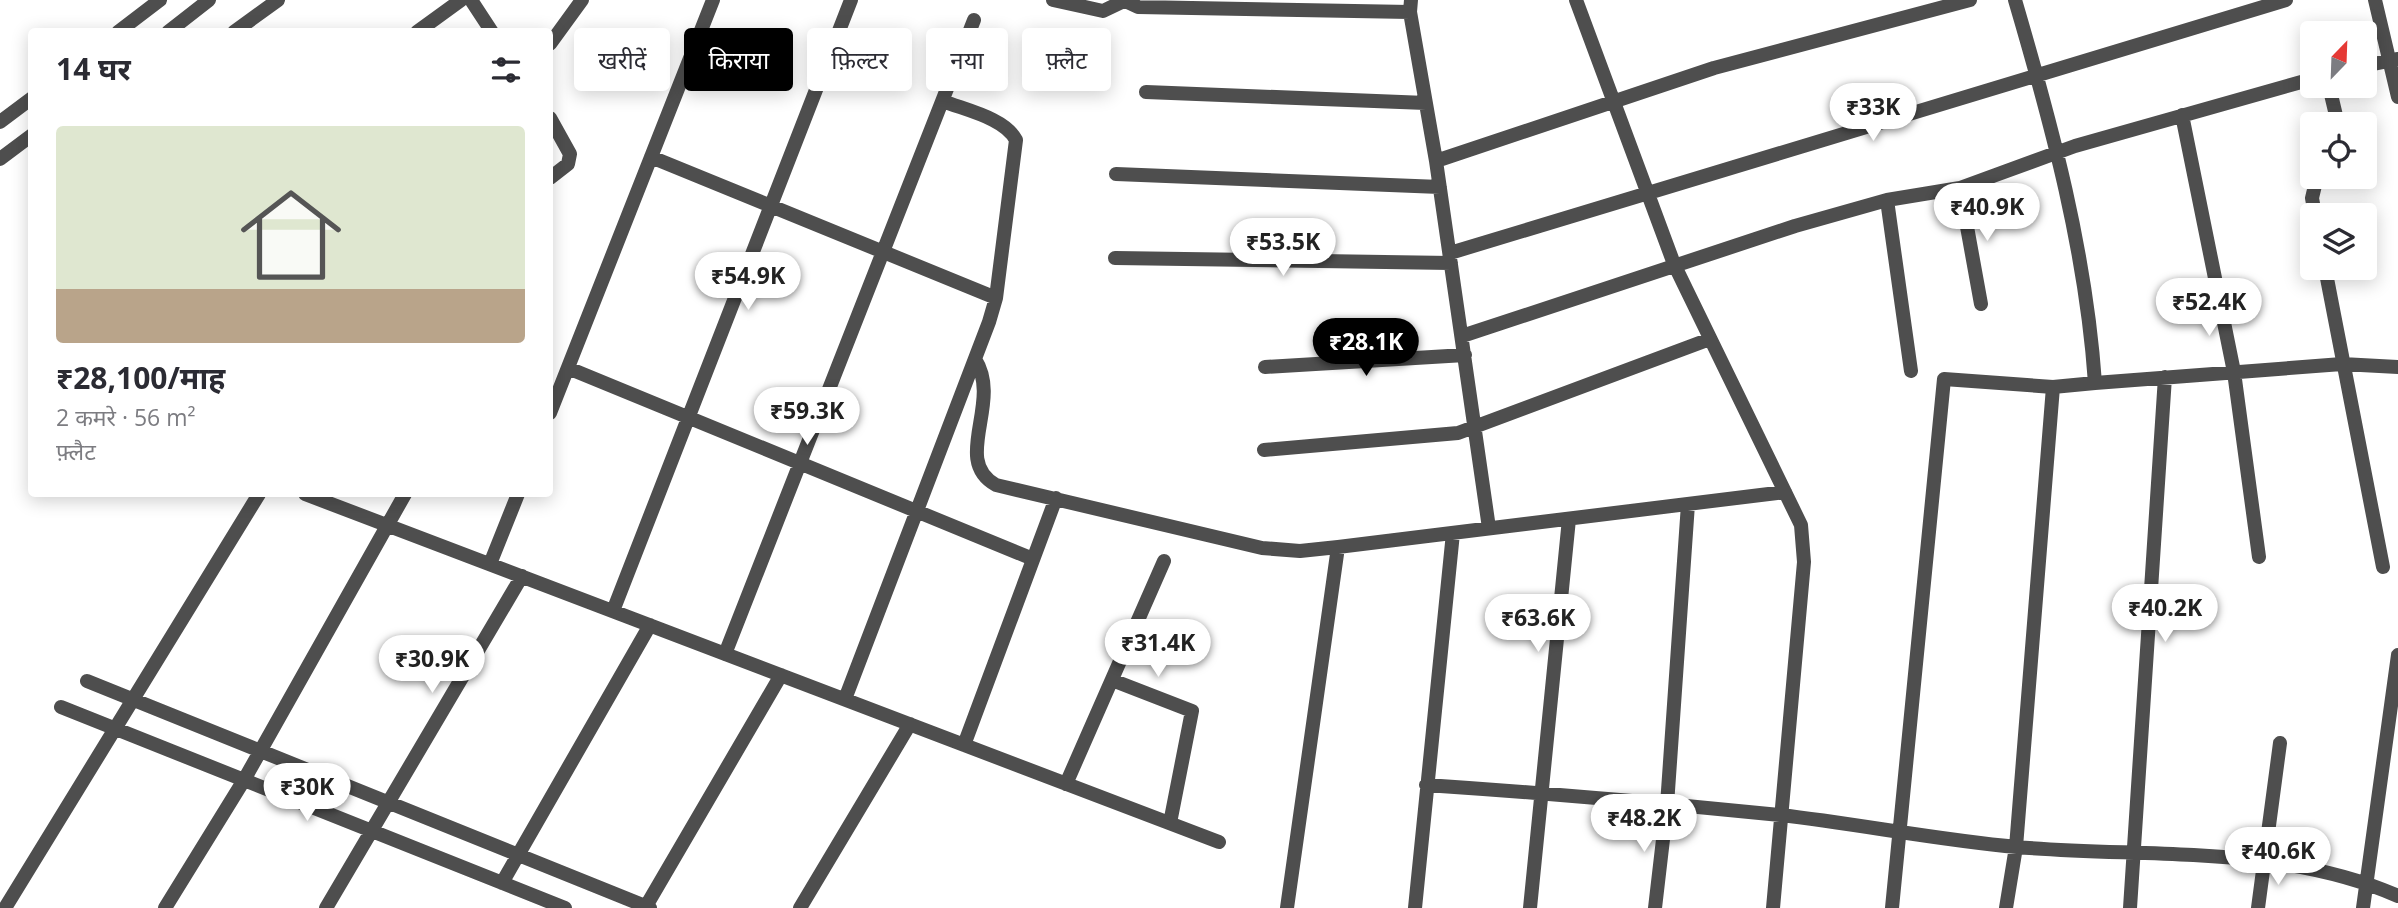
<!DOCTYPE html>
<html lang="hi">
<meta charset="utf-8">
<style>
:root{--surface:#fff;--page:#f7f7f7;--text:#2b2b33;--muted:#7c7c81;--line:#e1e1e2;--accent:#000}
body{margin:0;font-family:"Open Sans","Noto Sans Devanagari",sans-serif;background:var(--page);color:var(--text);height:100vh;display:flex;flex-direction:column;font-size:26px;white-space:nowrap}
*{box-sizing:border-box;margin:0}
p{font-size:23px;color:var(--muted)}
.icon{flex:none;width:38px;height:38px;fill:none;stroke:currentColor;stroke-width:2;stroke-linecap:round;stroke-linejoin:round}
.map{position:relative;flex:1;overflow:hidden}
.drawer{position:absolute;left:28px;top:28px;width:525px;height:469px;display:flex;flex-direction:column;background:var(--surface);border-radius:7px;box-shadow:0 4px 18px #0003}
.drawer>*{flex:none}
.banner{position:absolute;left:574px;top:28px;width:665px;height:63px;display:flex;gap:14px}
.needle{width:46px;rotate:23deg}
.buttons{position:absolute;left:2300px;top:21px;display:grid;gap:14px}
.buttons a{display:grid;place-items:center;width:77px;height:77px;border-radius:7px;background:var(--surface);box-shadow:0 4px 18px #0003;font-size:35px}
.price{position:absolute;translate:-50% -60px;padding:0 16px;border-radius:24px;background:#fff;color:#222;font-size:23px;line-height:46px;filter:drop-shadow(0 2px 4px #0008)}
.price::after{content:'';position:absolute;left:50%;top:42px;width:21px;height:16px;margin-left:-10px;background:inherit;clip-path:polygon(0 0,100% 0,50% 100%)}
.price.current{background:var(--accent);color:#fff}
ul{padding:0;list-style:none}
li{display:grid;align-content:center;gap:14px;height:371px;padding:0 28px}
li+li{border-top:2px solid var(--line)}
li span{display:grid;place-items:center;height:217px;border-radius:7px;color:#555}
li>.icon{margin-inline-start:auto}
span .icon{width:126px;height:126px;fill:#fffc;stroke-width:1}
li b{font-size:30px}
h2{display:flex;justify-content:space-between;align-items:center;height:84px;padding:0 28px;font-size:30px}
.tag{padding:0 24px;border-radius:7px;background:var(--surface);box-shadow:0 4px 18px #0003;font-size:24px;line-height:63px}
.tag.current{background:var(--accent);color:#fff}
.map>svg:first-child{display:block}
</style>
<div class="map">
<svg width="2398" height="908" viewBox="0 0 2398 908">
<rect width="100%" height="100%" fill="#fff"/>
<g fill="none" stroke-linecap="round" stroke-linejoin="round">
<path stroke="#4e4e4e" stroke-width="14" d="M471 0 492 32
M1053 0 1103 11 1124 1
M1123 0 1138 7 1410 12
M1411 0 1410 12 1436 161
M1576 0 1674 264 1801 525 1804 562 1773 908
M2015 0C2052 126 2086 252 2095 383L2342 364 2398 367
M2375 0 2398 97
M118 32 160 0
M168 32 209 0
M234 32 278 0
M417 32 461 0
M550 44 582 0
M2364 66 2397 59
M2329 86 2338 124
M1146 92 1426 103
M2182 115 2234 372 2259 557
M550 118 570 154 568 164 550 178
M0 122 32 98
M651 157 996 298
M0 159 32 135
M1116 174 1440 187
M1960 188 1981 304
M1887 200 1911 371
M2315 215 2312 198 2317 177
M1450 253 2286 0
M1115 258 1451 263
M2325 268 2383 567
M1462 336 1795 226 1887 200 1960 188 2075 146 2312 79
M975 359C1003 403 951 460 996 485L1262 548 1300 551 1338 547 1785 492
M1265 367 1465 355
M568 368 1033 559
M550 413 713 0
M1264 450 1458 433 1710 339
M305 494 1219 842
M1489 528 1436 161 1714 68 1970 0
M490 564 518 494
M613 611 851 0
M725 654 974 20
M1112 680 1192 711 1170 823
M87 681 650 908
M845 699 989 322 996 298 1016 140C1005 118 965 110 943 101
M61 707 565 908
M964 745 1056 498
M1066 784 1164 561
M1426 785C1544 793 1662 803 1780 815 1859 824 1938 840 2017 847 2144 858 2279 844 2398 896
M502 883 650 625
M5 908 259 494
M165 908 244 780 405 494
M326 908 522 576
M645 908 781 675
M800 908 910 724
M1287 908 1338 547
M1415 908 1453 533
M1530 908 1569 519
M1655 908 1667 805 1688 504
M1892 908 1944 379 2053 387
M2006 908 2016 847 2053 387 2095 383
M2130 908 2165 377
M2258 908 2280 743
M2363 908 2398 655"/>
</g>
</svg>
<div class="buttons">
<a><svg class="needle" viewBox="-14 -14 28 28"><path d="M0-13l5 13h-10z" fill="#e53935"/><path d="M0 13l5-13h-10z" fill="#7c7c81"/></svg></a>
<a><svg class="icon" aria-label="locate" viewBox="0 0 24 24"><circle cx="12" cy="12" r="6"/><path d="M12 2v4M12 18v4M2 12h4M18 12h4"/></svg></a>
<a><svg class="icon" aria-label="layers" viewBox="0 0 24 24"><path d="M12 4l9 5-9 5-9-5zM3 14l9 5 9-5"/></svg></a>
</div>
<b class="price" style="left:1873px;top:143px">₹33K</b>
<b class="price" style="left:1987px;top:243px">₹40.9K</b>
<b class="price" style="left:1283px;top:278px">₹53.5K</b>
<b class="price" style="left:748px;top:312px">₹54.9K</b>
<b class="price" style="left:2209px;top:338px">₹52.4K</b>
<b class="price current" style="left:1366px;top:378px">₹28.1K</b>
<b class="price" style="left:807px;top:447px">₹59.3K</b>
<b class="price" style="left:2165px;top:644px">₹40.2K</b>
<b class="price" style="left:1538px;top:654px">₹63.6K</b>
<b class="price" style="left:1158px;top:679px">₹31.4K</b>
<b class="price" style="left:432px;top:695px">₹30.9K</b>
<b class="price" style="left:307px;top:823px">₹30K</b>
<b class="price" style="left:1644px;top:854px">₹48.2K</b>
<b class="price" style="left:2278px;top:887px">₹40.6K</b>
<div class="banner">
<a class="tag">खरीदें</a>
<a class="tag current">किराया</a>
<a class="tag">फ़िल्टर</a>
<a class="tag">नया</a>
<a class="tag">फ़्लैट</a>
</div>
<section class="drawer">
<h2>14 घर<svg class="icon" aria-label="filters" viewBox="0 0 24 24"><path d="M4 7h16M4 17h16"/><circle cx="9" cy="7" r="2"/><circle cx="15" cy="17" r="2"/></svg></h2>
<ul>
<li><span style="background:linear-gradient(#dfe7d0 75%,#b9a48a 0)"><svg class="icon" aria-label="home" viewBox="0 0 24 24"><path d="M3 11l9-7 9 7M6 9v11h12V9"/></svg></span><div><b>₹28,100/माह</b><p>2 कमरे · 56 m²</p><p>फ़्लैट</p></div></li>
</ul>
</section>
</div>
